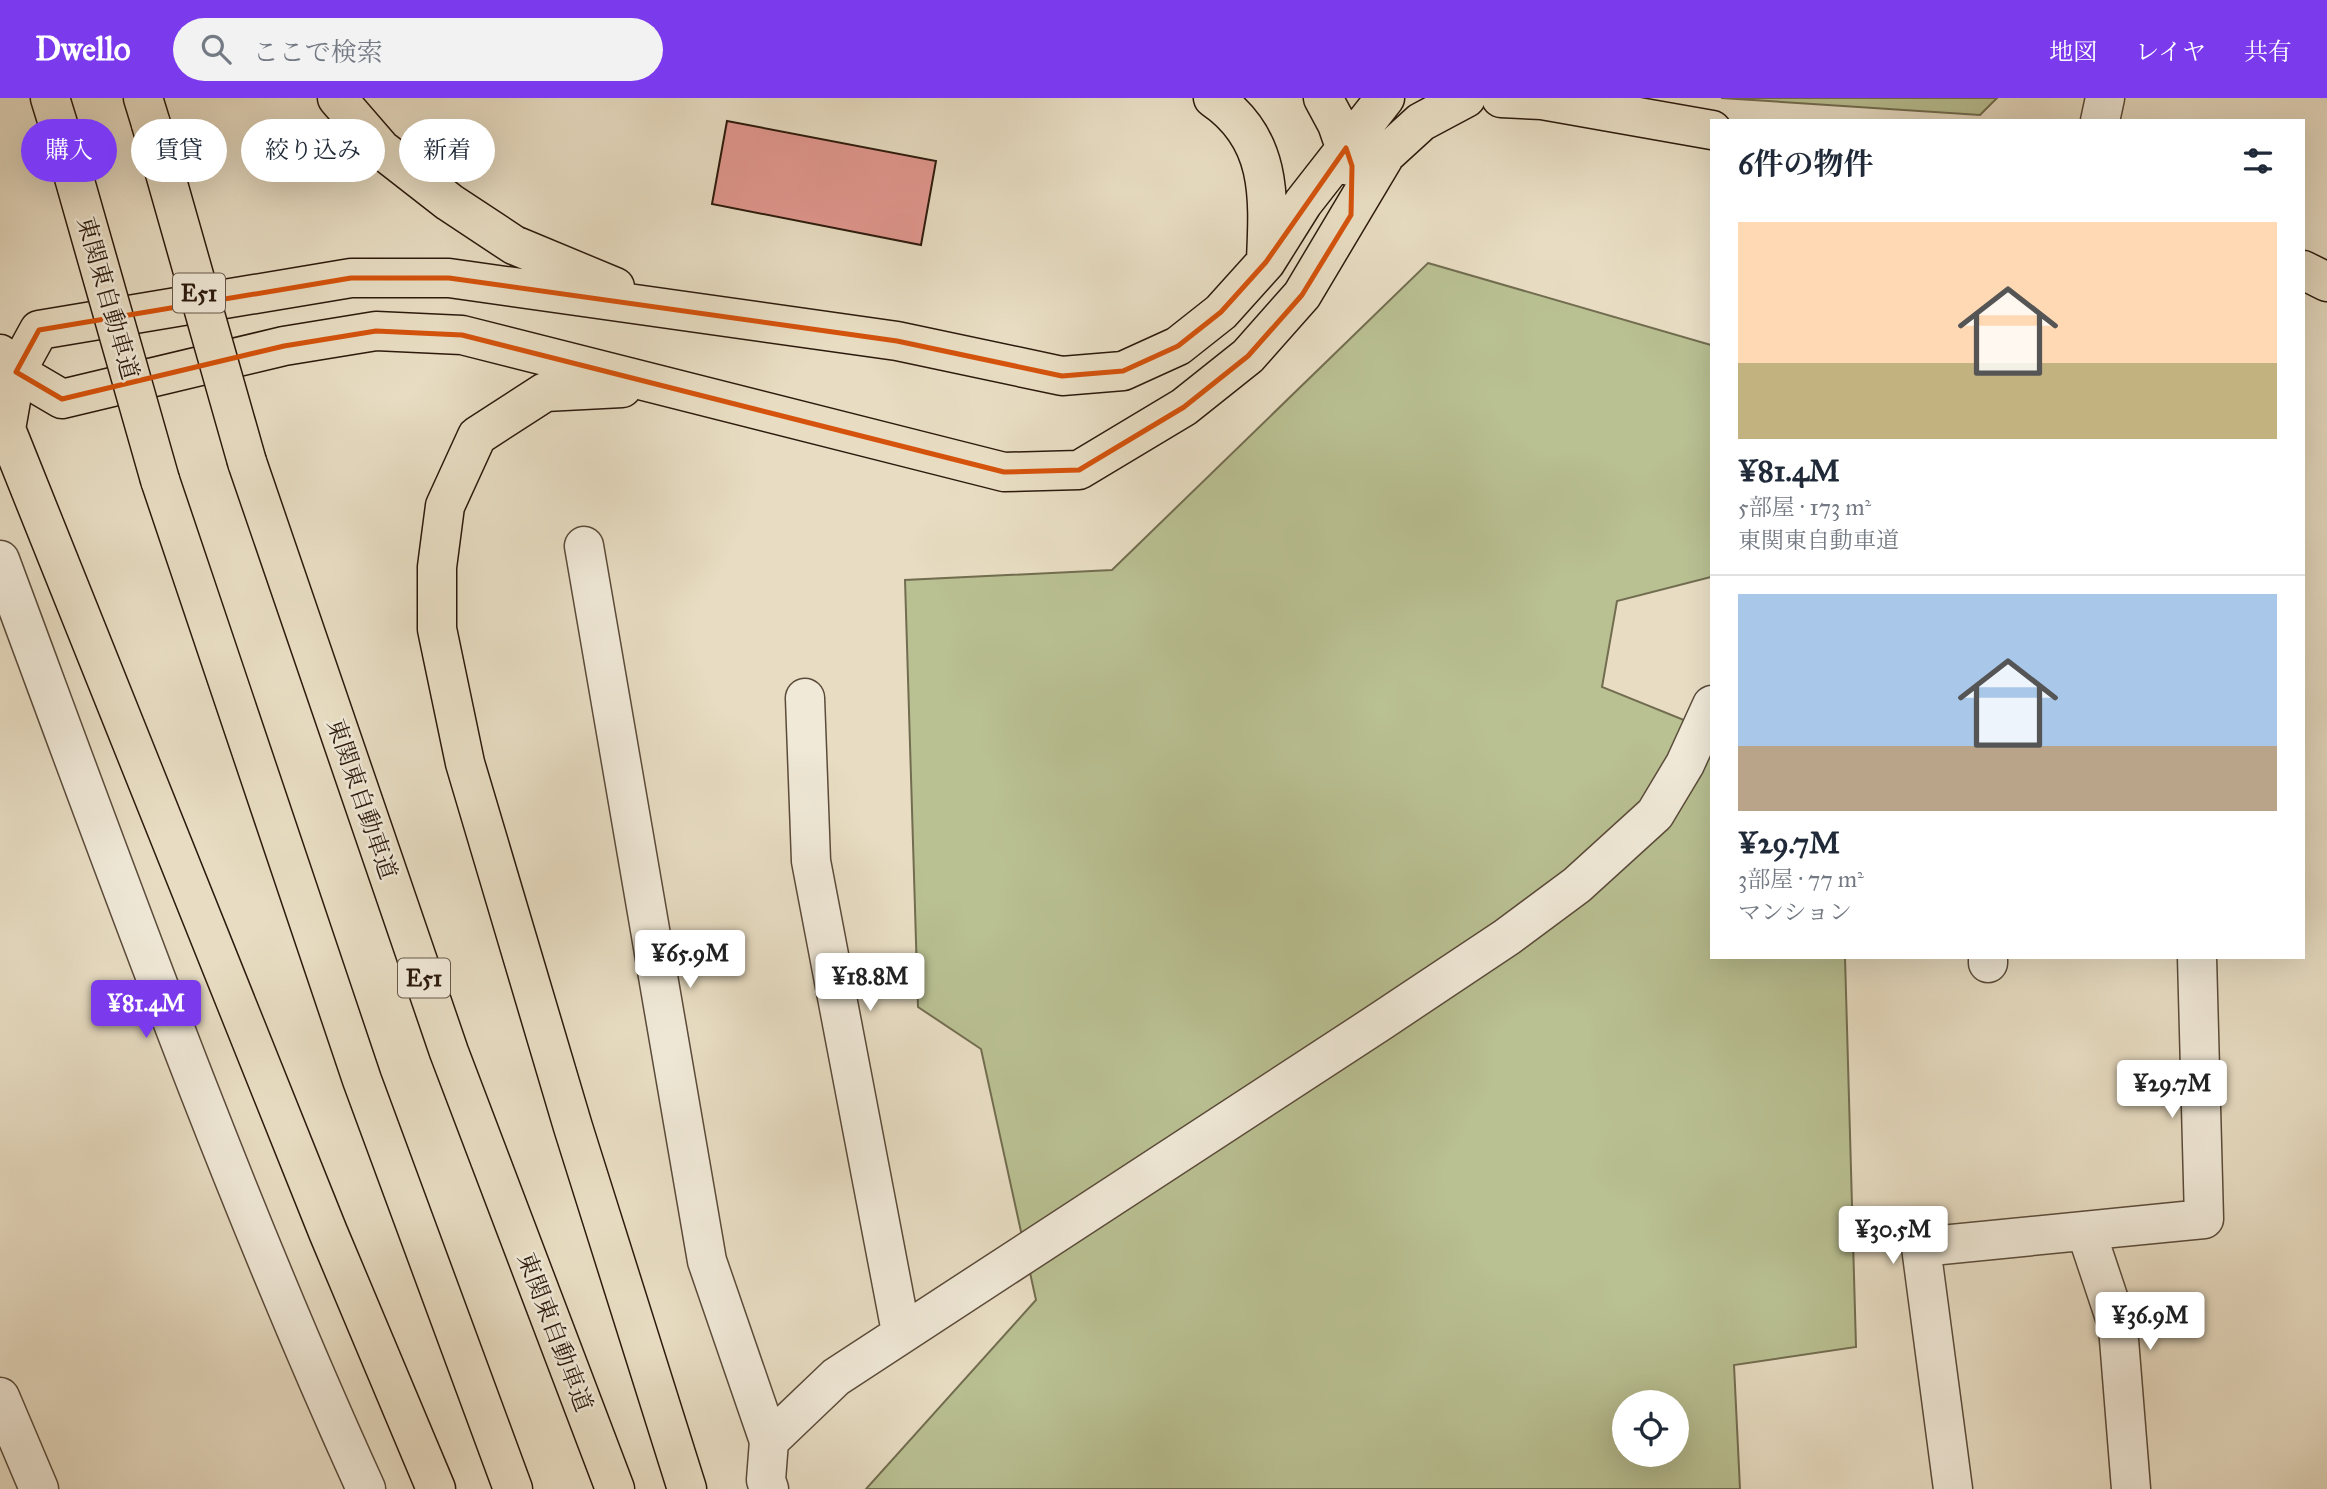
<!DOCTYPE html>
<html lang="ja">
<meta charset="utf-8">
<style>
:root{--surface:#fff;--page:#f2f2f3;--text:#1f2937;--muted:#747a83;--line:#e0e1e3;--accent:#7c3aed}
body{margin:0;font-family:"IM FELL Great Primer","Noto Serif JP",serif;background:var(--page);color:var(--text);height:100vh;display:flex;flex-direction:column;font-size:26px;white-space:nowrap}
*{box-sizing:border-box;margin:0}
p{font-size:23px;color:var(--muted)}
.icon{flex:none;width:38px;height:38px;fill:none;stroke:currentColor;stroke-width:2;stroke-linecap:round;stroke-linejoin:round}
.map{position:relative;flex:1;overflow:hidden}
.side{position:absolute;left:1710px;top:21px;width:595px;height:840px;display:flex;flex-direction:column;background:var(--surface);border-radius:0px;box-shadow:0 7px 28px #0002}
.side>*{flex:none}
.hud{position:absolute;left:21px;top:21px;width:665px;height:63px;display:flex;gap:14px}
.buttons{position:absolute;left:1612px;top:1292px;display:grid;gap:14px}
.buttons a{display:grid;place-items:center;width:77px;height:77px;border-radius:50%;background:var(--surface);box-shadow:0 7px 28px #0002;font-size:35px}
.price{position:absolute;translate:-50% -60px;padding:0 16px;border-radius:7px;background:#fff;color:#222;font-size:23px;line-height:46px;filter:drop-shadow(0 2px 4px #0008)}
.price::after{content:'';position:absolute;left:50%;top:42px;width:21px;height:16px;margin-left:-10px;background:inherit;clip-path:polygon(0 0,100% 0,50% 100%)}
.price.current{background:var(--accent);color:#fff}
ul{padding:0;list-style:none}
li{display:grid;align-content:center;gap:14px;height:371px;padding:0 28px}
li+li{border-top:2px solid var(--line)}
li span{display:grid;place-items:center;height:217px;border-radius:0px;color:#555}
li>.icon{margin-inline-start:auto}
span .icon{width:126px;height:126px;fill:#fffc;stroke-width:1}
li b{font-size:30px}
h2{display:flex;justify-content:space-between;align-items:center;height:84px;padding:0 28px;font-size:30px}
.pill{padding:0 24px;border-radius:32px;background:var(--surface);box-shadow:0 7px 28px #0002;font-size:24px;line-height:63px}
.pill.current{background:var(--accent);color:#fff}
header{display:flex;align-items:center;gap:42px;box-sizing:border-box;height:98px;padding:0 35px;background:var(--accent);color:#fff}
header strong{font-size:33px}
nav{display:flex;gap:38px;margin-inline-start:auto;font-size:24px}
.search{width:490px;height:63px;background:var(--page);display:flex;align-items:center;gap:18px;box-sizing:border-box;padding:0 24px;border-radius:38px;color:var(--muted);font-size:26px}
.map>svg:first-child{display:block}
</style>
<header>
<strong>Dwello</strong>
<div class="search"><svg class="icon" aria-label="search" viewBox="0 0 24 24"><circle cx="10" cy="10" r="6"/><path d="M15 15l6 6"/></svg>ここで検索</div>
<nav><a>地図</a><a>レイヤ</a><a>共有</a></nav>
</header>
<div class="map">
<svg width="2327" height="1391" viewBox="0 0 2327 1391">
<rect width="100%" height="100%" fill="#e8ddc3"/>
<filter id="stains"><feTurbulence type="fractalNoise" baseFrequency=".00286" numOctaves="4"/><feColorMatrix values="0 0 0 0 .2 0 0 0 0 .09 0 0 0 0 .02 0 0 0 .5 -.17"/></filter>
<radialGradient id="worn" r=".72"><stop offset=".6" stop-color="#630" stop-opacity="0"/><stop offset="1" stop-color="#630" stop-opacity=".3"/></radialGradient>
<path fill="#b9c092" stroke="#726d50" stroke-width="2" fill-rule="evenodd" d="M1721 0H1997L1980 17Z
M1428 165 1711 247V479L1617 503 1602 589 1711 633 1712 859H1845L1856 1249 1734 1267 1740 1391H866L1036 1202 981 951 918 909 905 482 1112 472ZM1624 1304H1676V1356H1624Z"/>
<path fill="#e1978f" stroke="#2c1a0d" stroke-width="2" d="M727 23 936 63 921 147 712 106Z"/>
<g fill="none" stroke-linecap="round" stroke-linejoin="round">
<defs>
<path id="minor" d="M2100 23 2105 0
M584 448 707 1163 769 1343
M0 462C116 774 228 1088 366 1391
M805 600 811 763 901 1234
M1988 859V865
M2086 1133 2118 1229 2131 1391
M0 1299 39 1391
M769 1391 766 1382 769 1343 836 1279 1381 923 1507 839 1577 787 1655 716 1685 666 1712 607
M1953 1391 1921 1149 2204 1121 2197 859"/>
<path id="major" d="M1501 0 1542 2 1712 32
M2303 172 2327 184"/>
<path id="highway" d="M50 0 67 55
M143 0 151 26
M337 0 381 51 449 104 514 147 615 189
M1213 0C1272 40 1269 98 1266 162
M1323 0 1337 26 1352 69
M0 256 16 274 62 301 284 248 376 233 462 237 1004 374 1079 372 1184 309 1248 258 1302 197 1386 56 1421 24 1466 0
M622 290 545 294 477 338 445 408 437 469V531L465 665 573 1029 687 1391
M247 364 449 954 615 1391
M160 382 362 982 513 1391
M436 1391 328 1134 6 331 16 274 39 232 351 180H449L897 243 1062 278 1123 273 1178 248 1221 214 1266 164 1303 105 1385 0"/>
</defs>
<use href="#minor" stroke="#5b4b3a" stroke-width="41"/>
<use href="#major" stroke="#2c1a0d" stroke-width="41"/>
<use href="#highway" stroke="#2c1a0d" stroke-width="41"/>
<use href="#minor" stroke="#f0e9d8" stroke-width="38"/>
<use href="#major" stroke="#e8ddc3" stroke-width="38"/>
<use href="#highway" stroke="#e8ddc3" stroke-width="38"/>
<defs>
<path id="highway-bridge" d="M151 26 247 364
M67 55 160 382"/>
</defs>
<use href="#highway-bridge" stroke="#2c1a0d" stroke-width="41" stroke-linecap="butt"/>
<use href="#highway-bridge" stroke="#e8ddc3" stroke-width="38"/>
</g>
<path fill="none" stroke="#d5530c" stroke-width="5" stroke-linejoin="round" d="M1346 50 1352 68 1351 117 1302 197 1248 258 1184 309 1079 372 1004 374 462 237 376 233 284 248 62 301 16 274 39 232 351 180H449L897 243 1062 278 1123 273 1178 248 1221 214 1266 164Z"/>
<g text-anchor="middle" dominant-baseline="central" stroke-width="5" stroke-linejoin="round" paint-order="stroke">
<g fill="#f0e9d8" stroke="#67584a" stroke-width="2">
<rect x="173" y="175.5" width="52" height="39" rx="5"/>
<rect x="398" y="860.5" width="52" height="39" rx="5"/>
</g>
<g font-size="23" font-weight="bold" fill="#2c1a0d">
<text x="199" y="195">E51</text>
<text x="424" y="880">E51</text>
</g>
<g font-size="24" fill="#2c1a0d" stroke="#f0e9d8">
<text transform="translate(108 200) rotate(74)">東関東自動車道</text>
<text transform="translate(362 701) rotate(71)">東関東自動車道</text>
<text transform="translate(555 1234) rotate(69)">東関東自動車道</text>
</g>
</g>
<rect width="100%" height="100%" filter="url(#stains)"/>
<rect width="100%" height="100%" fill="url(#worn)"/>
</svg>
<div class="buttons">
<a><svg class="icon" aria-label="locate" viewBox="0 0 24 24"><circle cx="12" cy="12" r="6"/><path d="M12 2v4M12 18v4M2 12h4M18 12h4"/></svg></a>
</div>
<b class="price" style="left:690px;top:892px">¥65.9M</b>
<b class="price" style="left:870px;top:915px">¥18.8M</b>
<b class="price current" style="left:146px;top:942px">¥81.4M</b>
<b class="price" style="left:2172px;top:1022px">¥29.7M</b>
<b class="price" style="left:1893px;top:1168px">¥30.5M</b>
<b class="price" style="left:2150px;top:1254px">¥36.9M</b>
<div class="hud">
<a class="pill current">購入</a>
<a class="pill">賃貸</a>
<a class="pill">絞り込み</a>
<a class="pill">新着</a>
</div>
<section class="side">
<h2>6件の物件<svg class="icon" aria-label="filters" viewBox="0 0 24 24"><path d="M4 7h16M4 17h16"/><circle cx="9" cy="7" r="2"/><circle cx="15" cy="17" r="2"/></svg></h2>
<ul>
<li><span style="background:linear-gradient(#ffd9b3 65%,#c2b280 0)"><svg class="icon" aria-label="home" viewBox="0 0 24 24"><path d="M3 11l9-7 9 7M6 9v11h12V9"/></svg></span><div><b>¥81.4M</b><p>5部屋 · 173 m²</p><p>東関東自動車道</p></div></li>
<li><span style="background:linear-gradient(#a9c7e8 70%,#b9a48a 0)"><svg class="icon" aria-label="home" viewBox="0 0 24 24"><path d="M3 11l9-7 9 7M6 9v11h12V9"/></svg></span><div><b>¥29.7M</b><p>3部屋 · 77 m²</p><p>マンション</p></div></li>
</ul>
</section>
</div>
